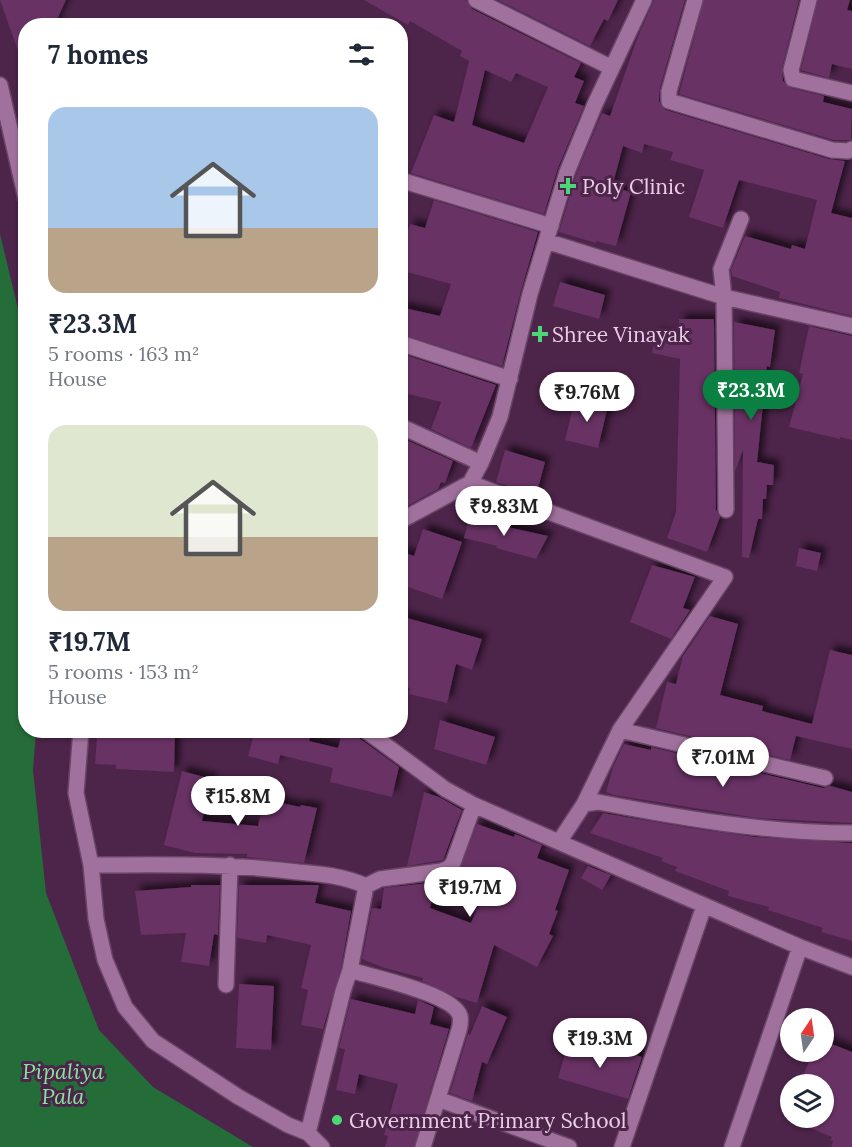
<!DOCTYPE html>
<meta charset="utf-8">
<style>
:root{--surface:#fff;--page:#f2f2f3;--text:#1f2937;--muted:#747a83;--accent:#0b8043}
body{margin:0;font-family:Lora,serif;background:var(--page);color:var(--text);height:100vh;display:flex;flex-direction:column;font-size:22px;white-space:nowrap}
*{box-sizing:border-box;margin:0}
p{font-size:20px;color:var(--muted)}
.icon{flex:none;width:33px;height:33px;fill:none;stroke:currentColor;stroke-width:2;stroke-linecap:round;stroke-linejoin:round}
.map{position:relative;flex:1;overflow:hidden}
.panel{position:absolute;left:18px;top:18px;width:390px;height:720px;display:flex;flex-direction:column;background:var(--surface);border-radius:24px;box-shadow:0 2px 4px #0004}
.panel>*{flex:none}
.needle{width:39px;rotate:13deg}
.fabs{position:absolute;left:780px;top:1008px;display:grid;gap:12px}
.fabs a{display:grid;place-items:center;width:54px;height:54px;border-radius:50%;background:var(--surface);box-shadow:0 2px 4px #0004;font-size:30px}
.price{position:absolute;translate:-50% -51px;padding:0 14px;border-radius:21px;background:#fff;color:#222;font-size:20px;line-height:39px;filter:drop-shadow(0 2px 3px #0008)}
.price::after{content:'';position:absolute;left:50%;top:36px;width:18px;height:14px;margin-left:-9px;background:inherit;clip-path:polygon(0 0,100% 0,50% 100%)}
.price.on{background:var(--accent);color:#fff}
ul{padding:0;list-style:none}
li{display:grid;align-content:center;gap:12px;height:318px;padding:0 30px}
li span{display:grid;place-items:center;height:186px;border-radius:18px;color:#555}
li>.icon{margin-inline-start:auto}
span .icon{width:108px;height:108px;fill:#fffc;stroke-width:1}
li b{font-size:26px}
h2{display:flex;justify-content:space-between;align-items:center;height:72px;padding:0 30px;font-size:26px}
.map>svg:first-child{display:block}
</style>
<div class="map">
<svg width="852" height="1147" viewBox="0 0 852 1147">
<defs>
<filter id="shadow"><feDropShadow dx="5.5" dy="-5.5" stdDeviation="3" flood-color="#0009"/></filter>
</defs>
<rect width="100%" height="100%" fill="#4d244a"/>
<path fill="#246d39" d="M0 234 25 338 26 730 36 731 33 770 46 893 99 1030 153 1087 253 1147H0Z"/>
<path fill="#693065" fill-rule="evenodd" filter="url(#shadow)" d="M0 0H66L54 26H26V65H23Z
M364 0H466L472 9 581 63 574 77 584 81 575 103 584 106 558 168 544 214 411 173 434 115 454 122 469 61 460 56 462 51 410 21 408 25ZM485 70 511 82 516 73 548 87 524 143 472 125Z
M498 0H618L608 21 604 19 590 46Z
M654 0H685L660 88 659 101 662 107 666 110 829 159 845 161 831 213 852 218V316L779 298 780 292 732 276 731 270 745 236 791 249 792 245 805 249 817 200 739 180 723 228 689 217 704 170 670 160 673 152 644 144 642 153 623 146 612 187 631 192 616 246 596 241V243L559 232 576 175 602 113 610 116 638 36Z
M704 0H799L782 68 783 81 791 88 824 96 823 102 852 109 851 140H834L679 94Z
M818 0H850L847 10 852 11V69L832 64 829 78 801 70Z
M434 200 538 232 521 291 502 366 400 334V307L440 316 451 284 400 270V257L410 224 425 228Z
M560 282 605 295 599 319 553 306Z
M679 319H714L716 510 720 517 707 552 667 538 676 512 680 359 652 353 656 334 679 338Z
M734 322 775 330 770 367 767 366 757 462 774 465 773 485H767L766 499H763L762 519H758L749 558 742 557 743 450 735 472Z
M809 326 852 336V440L840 437V439L789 427 803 374 799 373Z
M400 353 496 385 471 448 431 429 441 402 400 392Z
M575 399 608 406 598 448 565 440Z
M400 437 453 461 445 483 441 482 438 489 400 510Z
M505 450 545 462 536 496 496 482Z
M470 513 492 518 490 523 548 536 536 559 496 548 497 546 464 538Z
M423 529 462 542 442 599 400 584V551L414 556Z
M799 548 821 553 817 571 796 566Z
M652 565 695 577 683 608 690 610 671 639 630 622Z
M400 616 482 639 472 670 456 664 447 703 409 694 410 688 400 686Z
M710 616 738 624 720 695 763 706 762 711 812 724 830 650 852 655V749L796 736 790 760 656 728 667 682 676 684 683 656Z
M440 720 495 737 486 765 434 749Z
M149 730H175L174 772 116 769V765L95 764 97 737 116 738V732L149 733Z
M255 730H312L309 741 338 748 343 730H353L359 738 399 767 392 797 330 782 333 768 280 755 278 764 248 756Z
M624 744 651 750V747L823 788 831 786 852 792V823L757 818 614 795 606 792 613 767Z
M182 771 212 779 202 821 258 826 264 799 300 807 301 805 317 808 304 863 247 857V854L195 853 164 845Z
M424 792 439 797 462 810 443 860 407 866Z
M603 813 691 828 755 837 852 843V941L821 932 823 928 768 910 769 907 728 896 729 891 675 871 677 867 661 861 663 858 590 833Z
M477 824 514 837 515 834 542 845 537 858 569 870 555 910 558 911 549 934 553 936 537 967 494 945 477 1003 456 997 422 981 423 978 385 968 362 959 372 908 381 909 384 888 437 882 430 908 471 923 490 879 460 869Z
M588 866 611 875 602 890 581 878Z
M191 885H220L218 935 214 934 209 966 181 962 186 933 141 935 135 891 191 887Z
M239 885H319L315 903 351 911 341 968 323 1029 301 1025 308 990 301 988 311 945 267 935 266 943 237 938Z
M239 984 274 986 271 1050 236 1048Z
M351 999 415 1014 418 1000 434 1007 430 1024 449 1029 414 1147H385L388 1136 384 1135 398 1084 359 1074 355 1094 336 1090 345 1049 339 1048Z
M482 1006 507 1017 487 1064 482 1062 472 1101 450 1093 468 1034 470 1035Z
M569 1040 608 1052 610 1047 642 1057 628 1099 558 1078Z
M824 1041 852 1052V1147H831L833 1141 830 1140 832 1137 786 1118H824V1084L802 1078 813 1052H824Z"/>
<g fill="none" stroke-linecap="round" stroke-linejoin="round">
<defs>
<path id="minor" d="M476 0 612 68
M695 0 669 91V101L832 150 848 151 852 149
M809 0 791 70 793 79 852 93
M0 85 26 199
M407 182 551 226
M546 241 724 297 852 326
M400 343 510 379
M400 426 481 463
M470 483 725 577 620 730 825 778
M726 510 724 297 721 269 741 219
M400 521 470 483 481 463 500 417 530 294 567 172 595 104 644 0
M81 730 76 793 91 865 96 919 105 960 125 1007 153 1041 237 1096 288 1125 308 1133 322 1147
M365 730 445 789 474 805 800 947 852 967
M584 804 620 730
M559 842 584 804 598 802C681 818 767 833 852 833
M91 865C160 865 229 863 298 872 322 874 344 876 366 886
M350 970C372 977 454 994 460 1016 461 1020 460 1026 459 1030L423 1147
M226 985 230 865
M438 1099 569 1147
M308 1133 343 991 350 970 366 886 380 879 442 871 449 868 453 863 474 805
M622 1147 704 906
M732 1147 800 947"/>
</defs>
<use href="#minor" stroke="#694467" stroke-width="18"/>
<use href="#minor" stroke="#a1719d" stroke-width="15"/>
</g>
<g fill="#4dd676" stroke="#4d244a" stroke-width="2">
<path d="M565 177h6v6h6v6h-6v6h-6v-6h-6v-6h6z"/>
<path d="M537 325h6v6h6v6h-6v6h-6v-6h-6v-6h6z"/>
<circle cx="337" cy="1120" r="6"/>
</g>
<g text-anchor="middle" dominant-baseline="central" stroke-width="6" stroke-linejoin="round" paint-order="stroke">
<g font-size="21" fill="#e9cee6" stroke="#4d244a" text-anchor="start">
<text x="582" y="186">Poly Clinic</text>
<text x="552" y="334">Shree Vinayak</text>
<text x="349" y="1120">Government Primary School</text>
</g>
<g font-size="22" font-style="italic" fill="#85e59b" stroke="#4d244a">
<text x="63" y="1071">Pipaliya<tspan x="63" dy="25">Pala</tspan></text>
</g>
</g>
</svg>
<div class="fabs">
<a><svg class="needle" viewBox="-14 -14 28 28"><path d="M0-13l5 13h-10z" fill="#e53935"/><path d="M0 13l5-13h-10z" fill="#747a83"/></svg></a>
<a><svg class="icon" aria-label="layers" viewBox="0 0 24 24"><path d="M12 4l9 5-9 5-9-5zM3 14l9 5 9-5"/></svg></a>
</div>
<b class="price on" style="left:751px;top:421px">₹23.3M</b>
<b class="price" style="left:587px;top:423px">₹9.76M</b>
<b class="price" style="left:504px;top:537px">₹9.83M</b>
<b class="price" style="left:723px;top:788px">₹7.01M</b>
<b class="price" style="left:238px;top:827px">₹15.8M</b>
<b class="price" style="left:470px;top:918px">₹19.7M</b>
<b class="price" style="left:600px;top:1069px">₹19.3M</b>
<section class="panel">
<h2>7 homes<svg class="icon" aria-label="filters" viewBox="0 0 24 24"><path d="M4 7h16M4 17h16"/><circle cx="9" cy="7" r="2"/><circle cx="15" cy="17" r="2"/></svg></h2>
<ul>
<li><span style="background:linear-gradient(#a9c7e8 65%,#b9a48a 0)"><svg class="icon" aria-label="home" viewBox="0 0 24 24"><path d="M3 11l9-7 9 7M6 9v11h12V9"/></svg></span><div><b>₹23.3M</b><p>5 rooms · 163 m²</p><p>House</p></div></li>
<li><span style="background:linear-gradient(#dfe7d0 60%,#b9a48a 0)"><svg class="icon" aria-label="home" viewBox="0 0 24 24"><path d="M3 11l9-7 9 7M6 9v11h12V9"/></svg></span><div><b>₹19.7M</b><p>5 rooms · 153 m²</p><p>House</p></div></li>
</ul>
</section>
</div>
